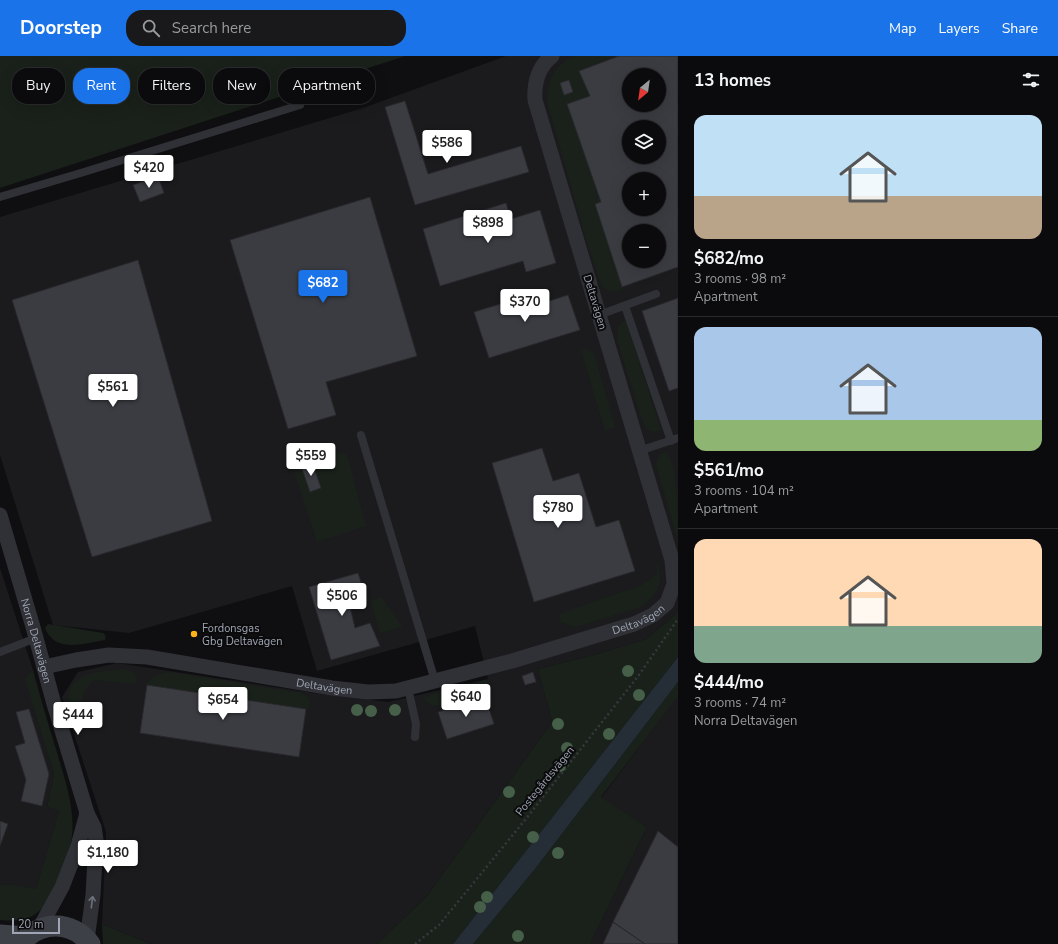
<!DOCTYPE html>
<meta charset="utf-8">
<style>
:root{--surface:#0b0b0d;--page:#19191b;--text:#f1f3f6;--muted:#9a9b9d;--line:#2b2b2e;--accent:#1a73e8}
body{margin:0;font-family:"Nunito Sans",sans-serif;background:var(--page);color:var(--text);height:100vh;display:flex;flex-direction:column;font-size:15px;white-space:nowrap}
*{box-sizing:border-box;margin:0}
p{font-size:13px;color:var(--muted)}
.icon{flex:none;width:22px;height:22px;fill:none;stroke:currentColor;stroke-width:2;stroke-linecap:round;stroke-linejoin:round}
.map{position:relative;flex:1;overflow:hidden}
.drawer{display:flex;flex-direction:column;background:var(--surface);width:380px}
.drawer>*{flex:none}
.top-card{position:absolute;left:12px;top:12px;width:380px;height:36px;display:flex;gap:8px}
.needle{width:26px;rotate:209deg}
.buttons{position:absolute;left:622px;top:12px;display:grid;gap:8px}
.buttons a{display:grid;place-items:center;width:44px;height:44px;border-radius:50%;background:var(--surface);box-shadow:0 4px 16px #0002,0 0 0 1px var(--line);font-size:20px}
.scale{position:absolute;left:12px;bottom:10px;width:48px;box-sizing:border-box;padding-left:4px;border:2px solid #9fa5b4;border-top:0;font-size:11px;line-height:14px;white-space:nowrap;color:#9fa5b4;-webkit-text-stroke:3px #0b0b0c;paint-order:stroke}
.price{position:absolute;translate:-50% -34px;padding:0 9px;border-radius:4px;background:#fff;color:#222;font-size:13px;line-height:26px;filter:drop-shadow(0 1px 2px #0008)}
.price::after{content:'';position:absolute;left:50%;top:24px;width:12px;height:9px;margin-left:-6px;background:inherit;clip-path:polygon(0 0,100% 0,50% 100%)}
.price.on{background:var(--accent);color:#fff}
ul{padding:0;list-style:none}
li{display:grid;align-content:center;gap:8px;height:212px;padding:0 16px}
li+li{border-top:1px solid var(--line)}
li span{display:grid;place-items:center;height:124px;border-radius:12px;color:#555}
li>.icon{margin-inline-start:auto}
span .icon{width:72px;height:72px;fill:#fffc;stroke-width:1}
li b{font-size:17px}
h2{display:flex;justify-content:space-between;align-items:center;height:48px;padding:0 16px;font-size:17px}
.pill{padding:0 14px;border-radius:16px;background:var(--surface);box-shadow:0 4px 16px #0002,0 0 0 1px var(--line);font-size:14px;line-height:36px}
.pill.on{background:var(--accent);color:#fff}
header{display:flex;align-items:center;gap:24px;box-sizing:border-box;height:56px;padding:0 20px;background:var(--accent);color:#fff}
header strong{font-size:19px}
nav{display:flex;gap:22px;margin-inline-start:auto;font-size:14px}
.search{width:280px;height:36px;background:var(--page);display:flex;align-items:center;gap:10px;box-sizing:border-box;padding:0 14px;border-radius:16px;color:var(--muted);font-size:15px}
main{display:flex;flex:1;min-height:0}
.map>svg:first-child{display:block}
</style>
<header>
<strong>Doorstep</strong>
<div class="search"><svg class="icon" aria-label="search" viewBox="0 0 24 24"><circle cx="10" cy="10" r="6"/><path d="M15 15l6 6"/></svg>Search here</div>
<nav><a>Map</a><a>Layers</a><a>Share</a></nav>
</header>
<main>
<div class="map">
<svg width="678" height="888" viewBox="0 0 678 888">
<rect width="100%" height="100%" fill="#0f0f11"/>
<path fill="#1b1b1e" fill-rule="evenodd" d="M506 0H678V553L676 558 646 583 594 599 538 613 552 666 427 840 377 888H151L102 868 106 776 62 641 78 616 117 607 320 638 388 646 488 623 475 570 317 615 292 530 129 577 53 569 0 399V161L363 52ZM629 19H659V49H629ZM629 71H659V101H629ZM629 123H659V153H629ZM629 175H659V205H629Z
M0 512 33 614 26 623 54 718 47 751 59 755 36 834 7 828 0 829Z
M676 642 678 643V888H590L647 771 601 742Z"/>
<path fill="#19211a" d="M0 0H405L0 132Z
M575 0H619L580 14 590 40 567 48 601 146 596 148 622 231 623 233C614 238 611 236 602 231L585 180 547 46C546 26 556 7 575 0Z
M625 264 626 265 660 370V374C651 380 645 372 642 364L618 287C616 278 616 270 625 264Z
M585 293 594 297 615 371 605 375 581 295Z
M341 396 347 399 366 470 317 486 294 415 297 410H301L310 435 321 432 312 406Z
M666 396C678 404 678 466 678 484L656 409 657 404 660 398Z
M657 506C665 525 657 542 639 552L575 571 561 566 559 558 642 529 657 518Z
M379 542H382L402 570V571L380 577 371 547V545Z
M678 553V601L453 888H377L427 840 552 666 538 613 594 599 646 583 676 558Z
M48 568 103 577 106 580 105 584C85 587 55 598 45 572Z
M33 614C40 641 48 667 56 693 64 721 75 750 72 780 70 796 62 813 55 829 44 858 31 867 0 864V829L7 828 36 833 59 755 47 751 54 718 25 623Z
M114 614C123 613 132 612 137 622L135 628 94 624C82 634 81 646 79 661L73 660C72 654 69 647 69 641 69 618 97 616 114 614Z
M169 616 302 637 308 641 310 646 309 653 147 629C151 620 160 617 169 616Z
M485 624 490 630V639L442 653 437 649 432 650 424 643 425 641Z
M678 626V643H676L601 741 647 771 590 888H473L535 813Z
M102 868 151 888H103Z"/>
<path fill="#252e36" d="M678 601V626L535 813 473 888H453Z"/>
<path fill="#3b3c42" stroke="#29292d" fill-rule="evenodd" d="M619 0H678V211L622 231 595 148 601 146 567 48 590 40 579 15ZM629 19H659V49H629ZM629 71H659V101H629ZM629 123H659V153H629ZM629 175H659V205H629Z
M569 24 573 36 564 39 560 27Z
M405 45 428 118 521 90 529 116 415 149 385 51Z
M158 120 164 137 140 146 133 129Z
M370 141 417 300 326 326 336 359 288 373 230 184Z
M506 147 511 163 540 154 556 207 526 216 523 205 440 230 423 173Z
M138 204 212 465 92 501 12 244Z
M543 235 546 246 568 239 580 274 489 302 474 256Z
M678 242V332L669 335 642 255Z
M542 392 553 425 579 417 596 471 619 464 635 515 534 546 492 407Z
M312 406 321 432 310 436 301 410Z
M358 517 367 545 350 551 355 572 370 567 380 590 331 604 309 531Z
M533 616 536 626 525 629 522 620Z
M147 629 306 653 299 701 140 677Z
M485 641 494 668 447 683 438 656Z
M29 653 49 718 42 750 21 745 26 724 15 690 25 687 16 656Z
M0 765 8 768 0 790Z
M658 775 678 791V888H645L613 866Z
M613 866 645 888H603Z"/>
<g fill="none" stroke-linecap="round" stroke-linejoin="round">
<path stroke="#36383e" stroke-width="2.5" stroke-dasharray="2 3" stroke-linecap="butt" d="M415 888 439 869 525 764 639 619 678 563"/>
<path stroke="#303136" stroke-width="8" d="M0 141 84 116 300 49
M625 250 671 385
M599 259 656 238
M361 379 435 625
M639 395 678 382
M0 596 36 582
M408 632 416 668 415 681"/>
<g stroke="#303136" stroke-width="15">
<path id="s1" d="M0 459 33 571 54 648 87 757 94 771 96 784 93 839 87 884"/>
<path id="s2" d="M44 611 76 604 109 599 147 601 332 632 368 636 396 635 512 605 634 568 653 559 667 547 674 528 672 504 535 44C534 28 538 11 552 0"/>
<path d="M39 873 62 831 78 790 87 757"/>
</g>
<path stroke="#3e4047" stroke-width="21" d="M0 879 26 881
M21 888C38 864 73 864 90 888"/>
</g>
<g fill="#465f49">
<circle cx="628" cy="615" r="6"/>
<circle cx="639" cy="639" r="6"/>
<circle cx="357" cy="654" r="6"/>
<circle cx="395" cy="654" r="6"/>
<circle cx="371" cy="655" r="6"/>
<circle cx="558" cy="668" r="6"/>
<circle cx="609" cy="678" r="6"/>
<circle cx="567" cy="692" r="6"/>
<circle cx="560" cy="710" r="6"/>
<circle cx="509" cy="736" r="6"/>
<circle cx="533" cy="781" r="6"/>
<circle cx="558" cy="797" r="6"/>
<circle cx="487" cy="841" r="6"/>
<circle cx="480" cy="851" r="6"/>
<circle cx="518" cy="880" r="6"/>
</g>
<defs><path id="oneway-shaft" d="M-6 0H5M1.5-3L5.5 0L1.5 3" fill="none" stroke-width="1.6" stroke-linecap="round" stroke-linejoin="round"/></defs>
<use stroke="#6d717b" href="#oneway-shaft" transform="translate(92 846) rotate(-83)"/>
<circle fill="#ffb11a" stroke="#0b0b0c" stroke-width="1.5" cx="194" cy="578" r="4"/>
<g text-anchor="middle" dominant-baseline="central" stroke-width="4" stroke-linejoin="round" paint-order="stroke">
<g font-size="11" fill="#9fa5b4" stroke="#0b0b0c">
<text transform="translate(595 246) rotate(73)">Deltavägen</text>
<text stroke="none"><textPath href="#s2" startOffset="609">Deltavägen</textPath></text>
<text stroke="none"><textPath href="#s1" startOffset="131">Norra Deltavägen</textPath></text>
<text stroke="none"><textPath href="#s2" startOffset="284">Deltavägen</textPath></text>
<text transform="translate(545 725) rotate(-51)">Postegårdsvägen</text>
</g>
<g font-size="11" fill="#9fa5b4" stroke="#0b0b0c" text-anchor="start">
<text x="202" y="572">Fordonsgas<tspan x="202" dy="13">Gbg Deltavägen</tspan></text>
</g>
</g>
</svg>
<div class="buttons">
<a><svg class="needle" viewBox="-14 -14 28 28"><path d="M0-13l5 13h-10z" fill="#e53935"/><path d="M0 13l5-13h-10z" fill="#9a9b9d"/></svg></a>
<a><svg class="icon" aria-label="layers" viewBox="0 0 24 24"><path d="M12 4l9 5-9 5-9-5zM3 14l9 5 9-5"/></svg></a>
<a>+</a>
<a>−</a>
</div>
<div class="scale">20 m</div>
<b class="price" style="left:447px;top:108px">$586</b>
<b class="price" style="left:149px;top:133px">$420</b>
<b class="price" style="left:488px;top:188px">$898</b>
<b class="price on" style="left:323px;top:248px">$682</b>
<b class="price" style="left:525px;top:267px">$370</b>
<b class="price" style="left:113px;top:352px">$561</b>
<b class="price" style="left:311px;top:421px">$559</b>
<b class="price" style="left:558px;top:473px">$780</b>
<b class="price" style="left:342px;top:561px">$506</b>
<b class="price" style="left:466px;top:662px">$640</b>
<b class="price" style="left:223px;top:665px">$654</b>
<b class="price" style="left:78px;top:680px">$444</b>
<b class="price" style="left:108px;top:818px">$1,180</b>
<div class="top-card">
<a class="pill">Buy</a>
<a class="pill on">Rent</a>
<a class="pill">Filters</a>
<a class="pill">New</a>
<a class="pill">Apartment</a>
</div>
</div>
<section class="drawer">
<h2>13 homes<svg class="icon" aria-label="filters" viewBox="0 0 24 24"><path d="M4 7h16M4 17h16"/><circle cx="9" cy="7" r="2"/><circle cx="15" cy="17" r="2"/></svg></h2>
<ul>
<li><span style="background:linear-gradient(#bfe0f5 65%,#b9a48a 0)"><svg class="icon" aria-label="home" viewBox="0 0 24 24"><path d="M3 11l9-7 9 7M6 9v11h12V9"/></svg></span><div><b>$682/mo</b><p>3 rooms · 98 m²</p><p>Apartment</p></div></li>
<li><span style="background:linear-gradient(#a9c7e8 75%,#8fb573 0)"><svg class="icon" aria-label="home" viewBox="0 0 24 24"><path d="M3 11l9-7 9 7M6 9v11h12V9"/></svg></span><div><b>$561/mo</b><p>3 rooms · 104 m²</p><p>Apartment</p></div></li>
<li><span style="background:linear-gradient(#ffd9b3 70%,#7fa58c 0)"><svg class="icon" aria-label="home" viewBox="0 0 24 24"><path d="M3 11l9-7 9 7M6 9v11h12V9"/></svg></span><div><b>$444/mo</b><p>3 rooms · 74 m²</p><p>Norra Deltavägen</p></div></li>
</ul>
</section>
</main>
